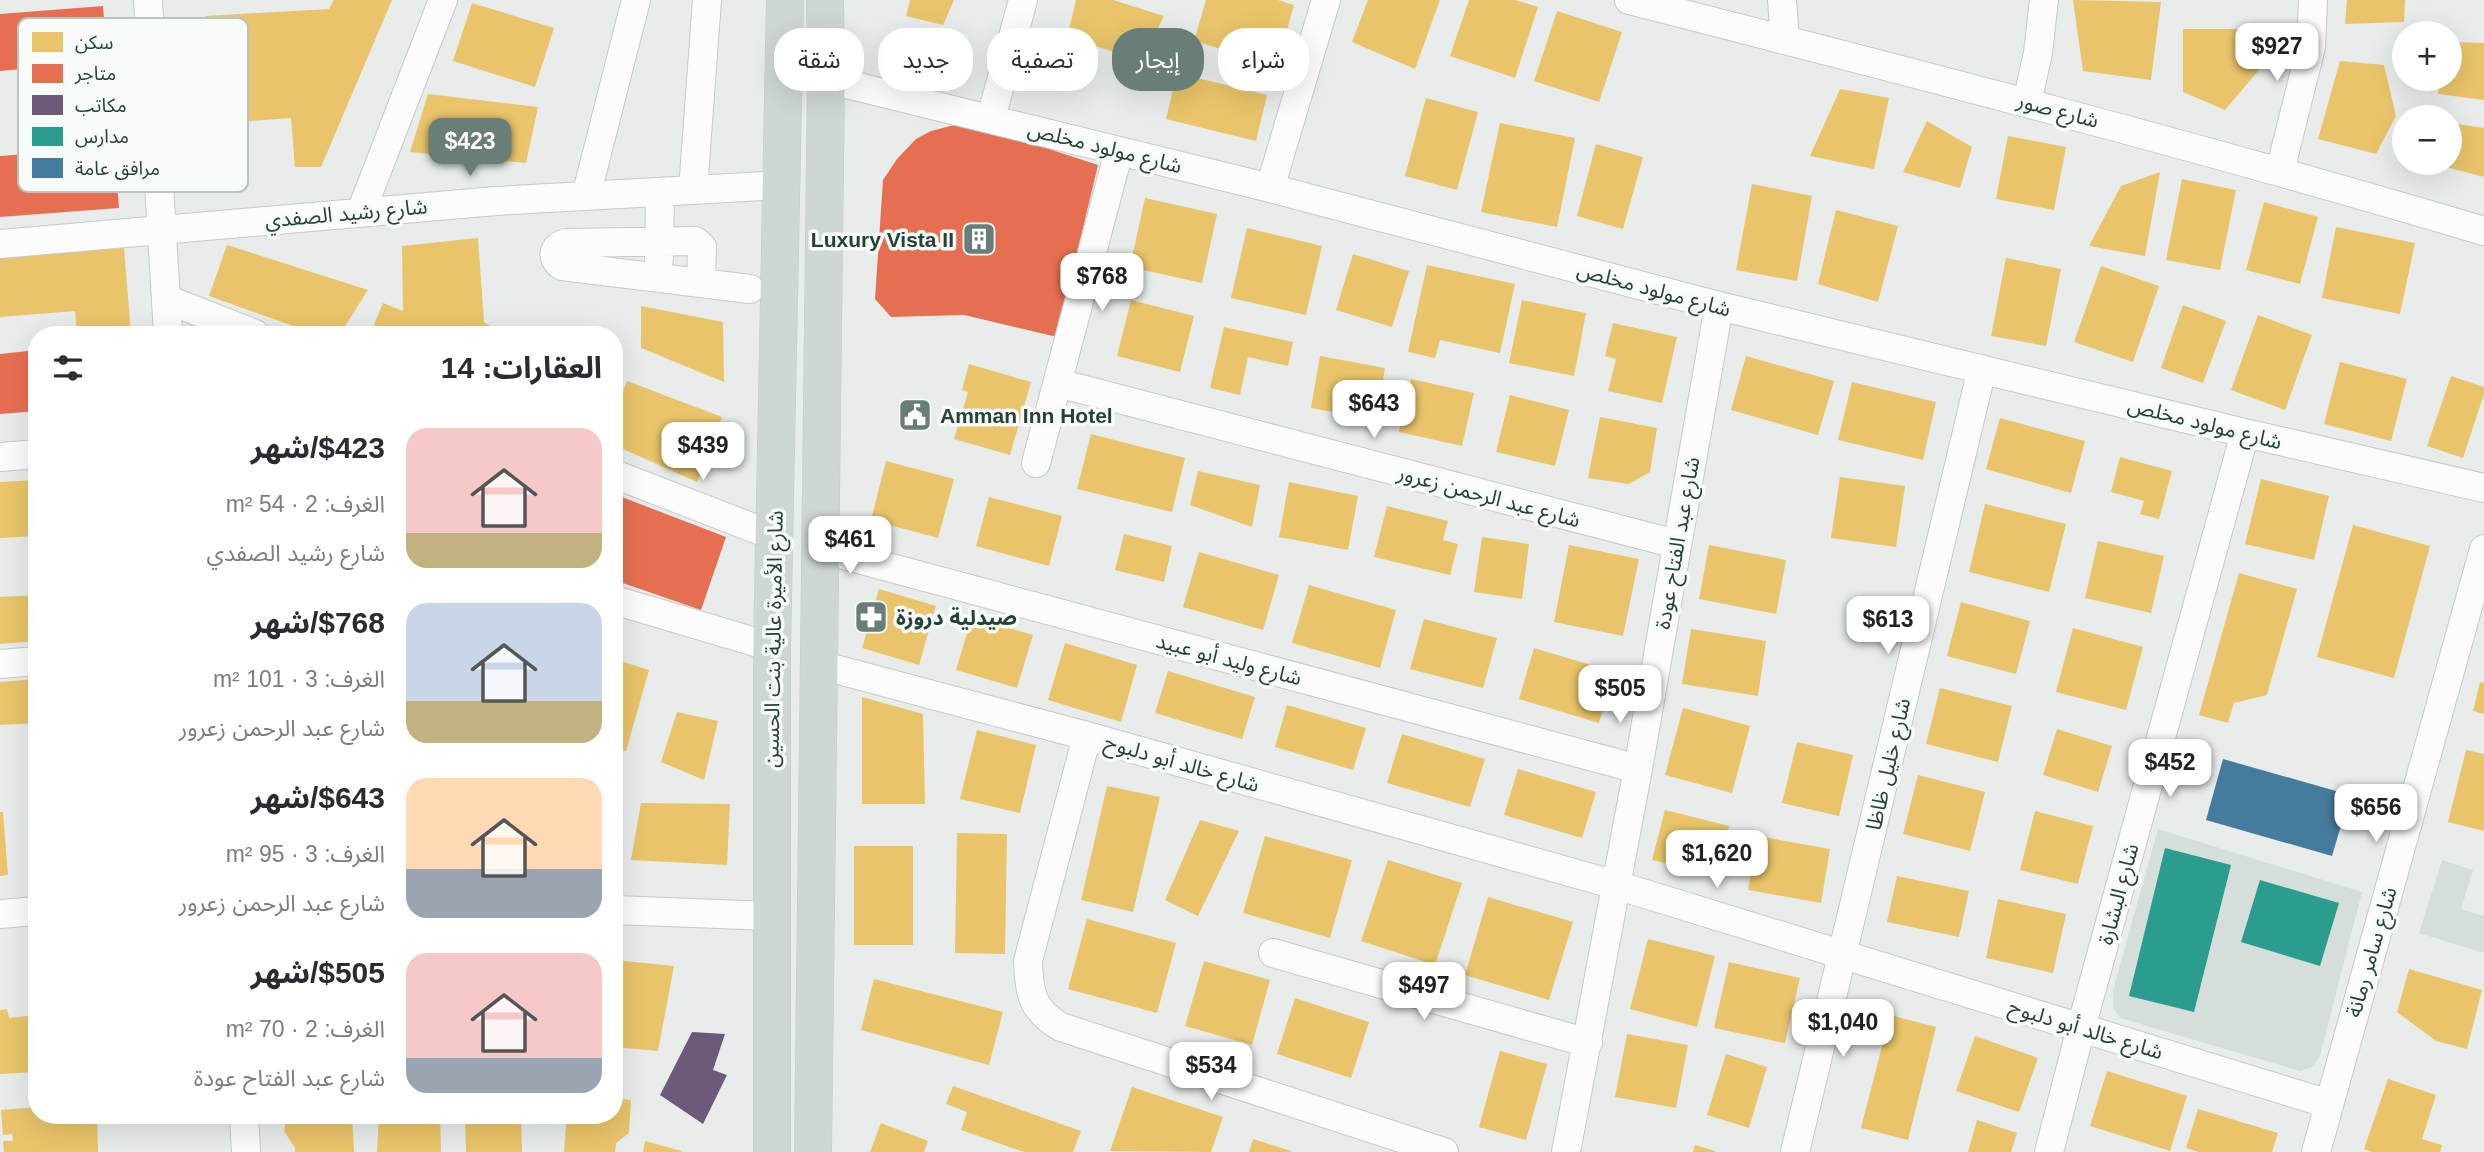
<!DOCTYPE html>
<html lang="ar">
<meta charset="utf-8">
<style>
:root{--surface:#fff;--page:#f7f7f7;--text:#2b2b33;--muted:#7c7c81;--accent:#697e78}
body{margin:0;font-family:Arial,"Noto Sans Arabic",sans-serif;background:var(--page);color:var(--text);direction:rtl;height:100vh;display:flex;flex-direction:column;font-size:26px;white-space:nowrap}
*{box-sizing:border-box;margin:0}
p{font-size:23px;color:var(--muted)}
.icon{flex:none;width:38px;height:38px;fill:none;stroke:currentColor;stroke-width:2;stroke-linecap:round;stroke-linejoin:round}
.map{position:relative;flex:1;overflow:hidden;direction:ltr}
.details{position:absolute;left:28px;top:326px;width:595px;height:798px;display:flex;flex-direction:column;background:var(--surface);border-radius:28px;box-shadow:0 7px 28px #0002;direction:rtl}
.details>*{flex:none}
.guide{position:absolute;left:644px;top:28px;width:665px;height:63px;direction:rtl;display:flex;gap:14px}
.controls{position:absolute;left:2392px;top:21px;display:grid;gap:14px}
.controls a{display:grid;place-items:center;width:70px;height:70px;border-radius:50%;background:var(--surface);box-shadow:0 7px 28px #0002;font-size:35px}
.price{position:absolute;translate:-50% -60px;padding:0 16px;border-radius:14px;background:#fff;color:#222;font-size:23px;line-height:46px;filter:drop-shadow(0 2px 4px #0008)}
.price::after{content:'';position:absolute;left:50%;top:42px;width:21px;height:16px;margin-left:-10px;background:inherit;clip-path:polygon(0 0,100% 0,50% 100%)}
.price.active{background:var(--accent);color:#fff}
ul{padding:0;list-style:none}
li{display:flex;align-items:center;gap:21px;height:175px;padding:0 21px}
li span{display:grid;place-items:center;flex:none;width:196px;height:140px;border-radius:21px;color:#555}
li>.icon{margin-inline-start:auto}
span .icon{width:84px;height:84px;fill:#fffc;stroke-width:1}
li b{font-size:30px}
h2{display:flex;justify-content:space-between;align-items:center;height:84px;padding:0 21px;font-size:30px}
.tag{padding:0 24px;border-radius:28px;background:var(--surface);box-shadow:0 7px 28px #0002;font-size:24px;line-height:63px}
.tag.active{background:var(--accent);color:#fff}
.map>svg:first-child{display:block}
</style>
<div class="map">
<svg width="2484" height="1152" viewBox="0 0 2484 1152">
<rect width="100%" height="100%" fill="#e8edeb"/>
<path fill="#d6dedb" d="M2158 829 2362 892 2320 1056 2312 1067 2300 1071 2120 1018 2113 1007V990Z
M2442 860 2473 870 2461 909 2484 916V953L2419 933Z"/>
<path fill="#e9c46a" d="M334 0H392L321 167H295L291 118 210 124 205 16 329 9Z
M910 0H954L943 25 906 16Z
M1076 0H1113L1164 16 1142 60 1067 38Z
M1206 0H1278L1294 5 1277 65 1194 41Z
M1368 0H1440L1415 69 1352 42Z
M1469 0H1515L1538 7 1515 78 1450 56Z
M2073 0 2161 2 2151 80 2083 71Z
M2347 0H2405L2404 22 2345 24Z
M472 3 554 28 535 87 453 61Z
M1557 11 1622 32 1599 102 1534 81Z
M2183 29H2267L2269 58 2225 110 2183 92Z
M2450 42 2484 43V100L2438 94 2441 79H2450Z
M2340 61 2384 65 2396 116 2376 154 2318 139Z
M1177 73 1267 95 1256 141 1166 119Z
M1840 89 1889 98 1874 169 1810 156Z
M428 94 538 107 526 163 410 152Z
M1426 98 1478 112 1457 190 1405 176Z
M1927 121 1972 147 1960 188 1903 172Z
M1500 123 1575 138 1557 227 1481 212Z
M2450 123 2484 128V177L2435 164 2450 163Z
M2008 136 2066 147 2054 210 1996 199Z
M1596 144 1643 157 1623 229 1577 216Z
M2160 172 2145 256 2089 246 2121 186Z
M2182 179 2236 190 2220 270 2166 260Z
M1752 184 1812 196 1797 281 1736 270Z
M1145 198 1217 214 1202 283 1130 267Z
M2264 202 2318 217 2300 284 2246 270Z
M1836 210 1898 226 1878 302 1818 284Z
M2336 227 2415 243 2400 314 2322 298Z
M1247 228 1322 246 1306 315 1231 298Z
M478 238 484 322 503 334H370L383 303 403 311 402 246Z
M227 245 368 290 340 334H316L209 296Z
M124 248 131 334H77L75 311 0 317V258Z
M1353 254 1409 271 1392 327 1336 310Z
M2006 258 2061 269 2046 346 1991 336Z
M1427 265 1515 284 1500 353 1440 340 1435 358 1408 352Z
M2101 266 2159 286 2133 362 2074 342Z
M1131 300 1194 316 1180 372 1117 356Z
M1522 300 1586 313 1574 376 1509 363Z
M2183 305 2226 321 2203 383 2161 368Z
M641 306 723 322 724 382 641 348Z
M2258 315 2312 335 2285 410 2231 390Z
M1613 323 1677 337 1662 403 1608 391 1616 359 1605 356Z
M1224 327 1293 342 1288 366 1248 357 1240 395 1210 388Z
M1320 356 1385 368 1376 420 1311 408Z
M1746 356 1834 381 1818 435 1731 410Z
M2340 362 2407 379 2391 441 2324 424Z
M969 364 1031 382 1010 455 954 439 968 392 962 390Z
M2451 376 2484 387V394L2463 458 2427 446Z
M1411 379 1474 393 1462 446 1399 432Z
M627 381 722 417 697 482 614 445V414Z
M1852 382 1936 402 1923 460 1838 440Z
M1510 395 1569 410 1555 466 1496 452Z
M1600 417 1657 428 1650 472 1629 484 1588 478Z
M2000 418 2085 441 2071 493 1986 469Z
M1091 434 1185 458 1172 512 1077 489Z
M2120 457 2172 471 2159 519 2140 514 2144 501 2111 492Z
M886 461 954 479 938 538 871 520Z
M1198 471 1260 485 1252 527 1190 505Z
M1840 477 1905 486 1896 547 1831 538Z
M2261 479 2329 496 2314 560 2245 544Z
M37 480V536L0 538V482Z
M1289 482 1358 496 1348 550 1279 537Z
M989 497 1062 516 1049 566 976 546Z
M1985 504 2066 524 2049 592 1969 572Z
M1387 506 1448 521 1443 540 1458 544 1450 575 1374 557Z
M2353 525 2430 546 2394 678 2317 657Z
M1124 534 1172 546 1164 582 1115 570Z
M1482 537 1529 544 1522 599 1474 592Z
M2098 541 2164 556 2151 613 2085 598Z
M1569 545 1639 559 1623 636 1554 622Z
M1709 545 1786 560 1776 614 1699 599Z
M1199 552 1279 575 1263 630 1183 607Z
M2239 573 2297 589 2267 695 2234 703 2228 723 2199 715Z
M1309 585 1396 610 1380 668 1292 643Z
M879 589 936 606 919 665 862 648Z
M37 595V641L0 644V597Z
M1961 602 2030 621 2016 674 1947 656Z
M972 617 1033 635 1017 688 956 670Z
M1424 619 1497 638 1483 688 1410 669Z
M2073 628 2143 647 2126 710 2056 692Z
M1691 629 1766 641 1758 696 1682 684Z
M1065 643 1137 665 1121 722 1048 700Z
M1534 648 1614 672 1599 723 1519 699Z
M614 659 649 670 626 751 614 748Z
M1168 671 1255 697 1242 739 1155 713Z
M37 679V723L0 725V682Z
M2480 682 2484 683V714L2473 711Z
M1940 688 2012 706 1998 762 1926 744Z
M862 697 923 714 925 804H862Z
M1287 705 1366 728 1353 770 1275 747Z
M1683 708 1750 726 1732 793 1665 775Z
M677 712 718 721 704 780 661 762Z
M2057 729 2112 746 2098 792 2043 775Z
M977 730 1036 745 1020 813 960 799Z
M1402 734 1485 759 1470 807 1387 783Z
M1797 742 1853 755 1839 816 1782 803Z
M2466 750 2484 754V831L2448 822Z
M1518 769 1596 792 1582 838 1504 815Z
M1918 775 1985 792 1970 851 1903 834Z
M1107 786 1160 797 1133 912 1081 900Z
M641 803 730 804 727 865 631 860Z
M1665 810 1729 826 1717 876 1652 860Z
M2035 811 2093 826 2078 884 2020 870Z
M0 812H3L8 875 0 876Z
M1200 820 1239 831 1198 916 1165 900Z
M957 833 1007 834 1005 954 955 953Z
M1265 836 1352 860 1330 938 1243 913Z
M1757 836 1830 849 1821 903 1748 890Z
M854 846H913V945H854Z
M1388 860 1462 883 1435 965 1361 941Z
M1897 876 1969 891 1959 937 1887 922Z
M1488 897 1573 922 1549 1000 1465 975Z
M1998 899 2066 914 2053 973 1986 958Z
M1087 919 1176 943 1157 1013 1068 989Z
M1648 939 1715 956 1697 1027 1630 1009Z
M614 960 674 966 658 1051 614 1047Z
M1204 961 1270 980 1252 1045 1185 1026Z
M1729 962 1800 978 1785 1043 1714 1028Z
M2409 969 2482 990 2467 1049 2436 1041 2397 1012Z
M874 979 1003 1012 989 1065 861 1030Z
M1295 998 1369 1022 1351 1078 1277 1054Z
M7 1009 9 1018 27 1016 37 1022V1072L0 1074V1010Z
M1890 1015 1936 1027 1908 1140 1861 1128Z
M1627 1034 1688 1045 1676 1108 1615 1097Z
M1975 1036 2038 1058 2019 1112 1956 1091Z
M1500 1051 1547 1064 1526 1140 1479 1127Z
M1726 1054 1767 1067 1749 1128 1707 1115Z
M2107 1071 2187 1096 2170 1151 2090 1126Z
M2388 1079 2436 1095 2422 1139 2442 1145 2440 1152H2372L2364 1149Z
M953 1086 1081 1131 1073 1152H1024L961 1130 967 1112 946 1104Z
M1132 1087 1223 1117 1211 1152 1110 1151Z
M614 1098 631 1100 629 1133 616 1143 615 1152H564L567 1115H614Z
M37 1107V1115H97L98 1152H4L3 1141H13L12 1134 3 1135 1 1110Z
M2198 1109 2278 1133 2272 1152H2199L2186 1148Z
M287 1115H352L354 1152H295V1148L284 1131Z
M379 1115H440L441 1152H377Z
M465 1115H521L522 1152H466Z
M1977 1120 2017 1133 2011 1152H1968Z
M881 1123 928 1141 924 1152H870Z
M1253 1139 1291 1151 1290 1152H1249Z
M645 1141 681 1151V1152H643Z
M1695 1145 1715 1151V1152H1693Z"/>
<path fill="#e76f51" d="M103 6 119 208 0 217V156L52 152 45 67 0 71V14Z
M958 124 978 126 1098 165 1057 337 964 315 891 317 875 299 883 180 897 159 916 139 931 131Z
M37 350V411L0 414V354Z
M614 494 726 537 701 610 614 580Z
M37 810V869L33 870 29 811Z"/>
<path fill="#6d597a" d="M692 1032 725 1034 713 1070 727 1075 703 1124 660 1095Z"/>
<path fill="#2a9d8f" d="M2165 848 2231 865 2194 1012 2129 996Z
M2260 880 2339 903 2320 966 2241 942Z"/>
<path fill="#457b9d" d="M2223 759 2350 795 2332 856 2206 820Z"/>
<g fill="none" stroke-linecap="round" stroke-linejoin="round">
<defs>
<path id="minor" d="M148 0 168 334
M1629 0C1915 73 2201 147 2484 231
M1782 0 1785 40
M826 79 1270 188 1719 306 2245 433 2484 488
M2027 102 2038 53 2044 0
M991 118 1023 0
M2280 171 2311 47 2313 0
M1270 188 1326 0
M693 190 707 0
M586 196 636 0
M361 212 443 0
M0 244 496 201 782 185
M659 259 660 192
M701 283 702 247 695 241 566 243C553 246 550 258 562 266L750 289
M166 299 255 334
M1058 383 1676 544
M0 457 37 454
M1036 463 1119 151
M614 474 774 536
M821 549 1638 769
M614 600 772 647
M0 664 37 661
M820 665 1087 736 1616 885 2329 1104
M1087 736 1028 961C1029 994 1032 1010 1061 1027L1444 1152
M614 910 772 916
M0 914 37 911
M1273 953 1588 1043
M244 1115 246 1152
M1566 1152 1638 769 1719 306
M1795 1152 1982 369
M2049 1152 2081 1028 2245 433
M2316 1152 2484 549"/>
<path id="major" d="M772 1152V647L785 0
M813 1152 826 79 825 0"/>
</defs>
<use href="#minor" stroke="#c5cac8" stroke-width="30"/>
<use href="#major" stroke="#c3ccc9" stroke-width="38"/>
<use href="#minor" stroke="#fcfcfc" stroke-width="28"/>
<use href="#major" stroke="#cfd7d5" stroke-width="37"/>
</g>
<defs>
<symbol id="building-square" viewBox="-11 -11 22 22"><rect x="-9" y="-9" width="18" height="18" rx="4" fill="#697e78" stroke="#f7fbf9"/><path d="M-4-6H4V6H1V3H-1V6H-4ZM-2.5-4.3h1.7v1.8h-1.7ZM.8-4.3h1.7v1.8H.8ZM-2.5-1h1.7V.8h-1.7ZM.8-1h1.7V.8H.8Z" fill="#fff"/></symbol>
<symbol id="civic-square" viewBox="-11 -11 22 22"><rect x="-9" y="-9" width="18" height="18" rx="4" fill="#697e78" stroke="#f7fbf9"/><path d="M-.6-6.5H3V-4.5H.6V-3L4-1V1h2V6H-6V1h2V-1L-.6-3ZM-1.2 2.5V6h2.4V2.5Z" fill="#fff"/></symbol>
<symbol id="pharmacy-square" viewBox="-11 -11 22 22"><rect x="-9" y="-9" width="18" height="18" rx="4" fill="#697e78" stroke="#f7fbf9"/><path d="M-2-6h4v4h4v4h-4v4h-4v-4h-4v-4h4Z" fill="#fff"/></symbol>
</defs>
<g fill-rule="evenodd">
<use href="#building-square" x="960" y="220" width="38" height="38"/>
<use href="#civic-square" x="896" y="396" width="38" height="38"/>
<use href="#pharmacy-square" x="852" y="598" width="38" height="38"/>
</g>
<g text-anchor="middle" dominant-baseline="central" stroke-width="7" stroke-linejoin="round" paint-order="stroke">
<g font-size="21" fill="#24423a" stroke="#f7fbf9">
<text transform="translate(2058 110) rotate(15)">شارع صور</text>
<text transform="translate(1105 147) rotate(14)">شارع مولود مخلص</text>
<text transform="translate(346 213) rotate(-5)">شارع رشيد الصفدي</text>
<text transform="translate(1654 289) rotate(15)">شارع مولود مخلص</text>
<text transform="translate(2205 423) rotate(14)">شارع مولود مخلص</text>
<text transform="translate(1489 496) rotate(15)">شارع عبد الرحمن زعرور</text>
<text transform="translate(1677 543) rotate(-80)">شارع عبد الفتاح عودة</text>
<text transform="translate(773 639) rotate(-89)">شارع الأميرة عالية بنت الحسين</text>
<text transform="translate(1229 659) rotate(15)">شارع وليد أبو عبيد</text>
<text transform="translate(1182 763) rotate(16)">شارع خالد أبو دلبوح</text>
<text transform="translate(1888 764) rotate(-77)">شارع خليل ظاظا</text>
<text transform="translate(2118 894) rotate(-75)">شارع البشارة</text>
<text transform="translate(2371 952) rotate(-74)">شارع سامر رمانة</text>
<text transform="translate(2086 1029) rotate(17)">شارع خالد أبو دلبوح</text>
</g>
<g font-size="21" font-weight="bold" fill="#24423a" stroke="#f7fbf9" text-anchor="start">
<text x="954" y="239" text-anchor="end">Luxury Vista II</text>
<text x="940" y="415">Amman Inn Hotel</text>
<text x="896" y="617">صيدلية دروزة</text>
</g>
</g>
<rect x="18" y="18" width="230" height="174" rx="10" fill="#f7fbf9" stroke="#b8c4c0" stroke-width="2"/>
<rect x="32" y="32" width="31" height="20" fill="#e9c46a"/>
<rect x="32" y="64" width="31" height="19" fill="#e76f51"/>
<rect x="32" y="95" width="31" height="20" fill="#6d597a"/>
<rect x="32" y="127" width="31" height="19" fill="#2a9d8f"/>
<rect x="32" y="158" width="31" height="20" fill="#457b9d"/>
<g font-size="19" fill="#24423a">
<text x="75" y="49">سكن</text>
<text x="75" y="80">متاجر</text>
<text x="75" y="112">مكاتب</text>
<text x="75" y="143">مدارس</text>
<text x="75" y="175">مرافق عامة</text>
</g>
</svg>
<div class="controls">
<a>+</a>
<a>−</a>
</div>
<b class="price" style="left:2277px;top:83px">$927</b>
<b class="price active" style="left:470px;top:178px">$423</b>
<b class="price" style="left:1102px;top:313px">$768</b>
<b class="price" style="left:1374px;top:440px">$643</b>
<b class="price" style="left:703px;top:482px">$439</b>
<b class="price" style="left:850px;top:576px">$461</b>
<b class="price" style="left:1888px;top:656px">$613</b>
<b class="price" style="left:1620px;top:725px">$505</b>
<b class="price" style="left:2170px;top:799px">$452</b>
<b class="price" style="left:2376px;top:844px">$656</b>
<b class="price" style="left:1717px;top:890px">$1,620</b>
<b class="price" style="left:1424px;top:1022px">$497</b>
<b class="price" style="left:1843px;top:1059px">$1,040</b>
<b class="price" style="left:1211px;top:1102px">$534</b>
<div class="guide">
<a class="tag">شراء</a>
<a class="tag active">إيجار</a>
<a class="tag">تصفية</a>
<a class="tag">جديد</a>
<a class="tag">شقة</a>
</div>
<section class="details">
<h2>العقارات: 14<svg class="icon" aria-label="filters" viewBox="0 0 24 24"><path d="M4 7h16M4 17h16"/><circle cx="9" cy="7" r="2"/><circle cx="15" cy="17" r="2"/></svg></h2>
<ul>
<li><span style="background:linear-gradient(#f6c9c9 75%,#c2b280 0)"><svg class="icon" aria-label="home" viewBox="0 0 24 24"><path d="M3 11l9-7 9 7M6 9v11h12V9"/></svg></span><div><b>$423/شهر</b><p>الغرف: 2 · 54 m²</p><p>شارع رشيد الصفدي</p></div></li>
<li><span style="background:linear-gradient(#c9d6e8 70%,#c2b280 0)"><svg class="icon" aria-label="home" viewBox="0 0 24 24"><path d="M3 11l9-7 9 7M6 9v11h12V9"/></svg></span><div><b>$768/شهر</b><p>الغرف: 3 · 101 m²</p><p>شارع عبد الرحمن زعرور</p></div></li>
<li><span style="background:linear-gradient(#ffd9b3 65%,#9aa5b1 0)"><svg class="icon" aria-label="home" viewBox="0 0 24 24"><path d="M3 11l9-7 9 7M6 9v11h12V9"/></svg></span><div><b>$643/شهر</b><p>الغرف: 3 · 95 m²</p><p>شارع عبد الرحمن زعرور</p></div></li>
<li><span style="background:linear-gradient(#f6c9c9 75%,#9aa5b1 0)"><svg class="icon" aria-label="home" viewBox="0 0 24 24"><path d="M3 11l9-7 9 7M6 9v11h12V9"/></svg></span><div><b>$505/شهر</b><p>الغرف: 2 · 70 m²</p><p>شارع عبد الفتاح عودة</p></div></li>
</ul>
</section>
</div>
